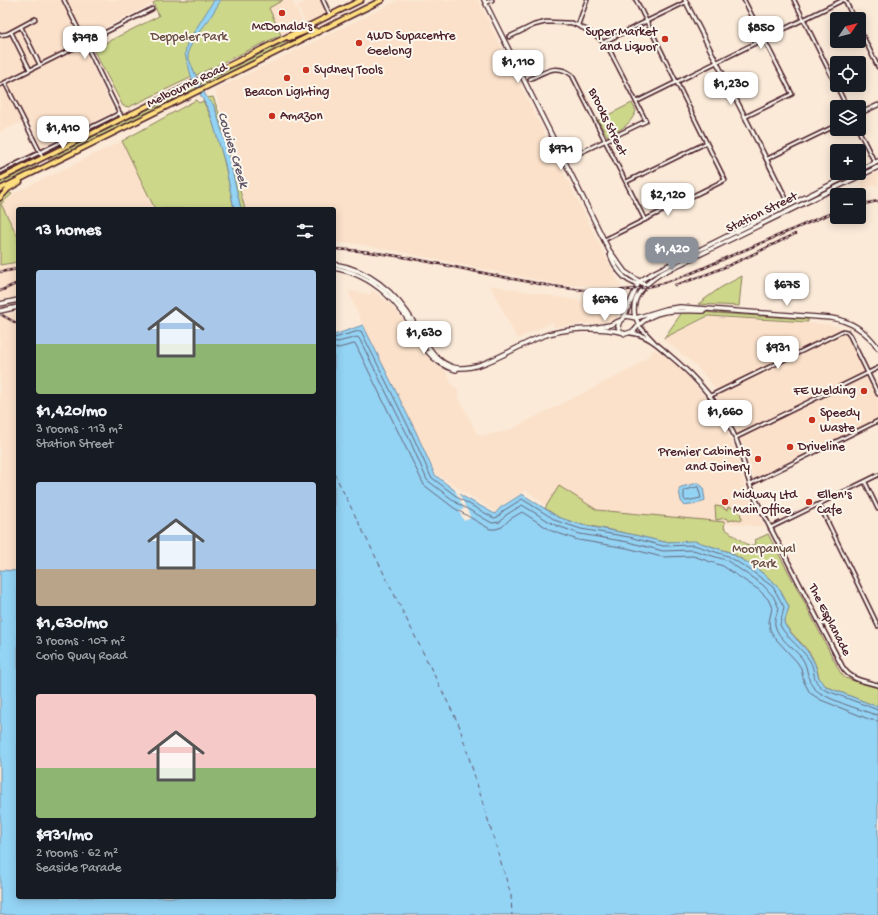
<!DOCTYPE html>
<meta charset="utf-8">
<style>
:root{--surface:#171b24;--page:#242831;--text:#f1f3f6;--muted:#9ea1a6;--accent:#8c9099}
body{margin:0;font-family:"Gochi Hand",sans-serif;background:var(--page);color:var(--text);height:100vh;display:flex;flex-direction:column;font-size:15px;white-space:nowrap}
*{box-sizing:border-box;margin:0}
p{font-size:13px;color:var(--muted)}
.icon{flex:none;width:22px;height:22px;fill:none;stroke:currentColor;stroke-width:2;stroke-linecap:round;stroke-linejoin:round}
.map{position:relative;flex:1;overflow:hidden}
.side{position:absolute;left:16px;top:207px;width:320px;height:692px;display:flex;flex-direction:column;background:var(--surface);border-radius:4px;box-shadow:0 2px 10px #0003}
.side>*{flex:none}
.needle{width:26px;rotate:55deg}
.controls{position:absolute;left:830px;top:12px;display:grid;gap:8px}
.controls a{display:grid;place-items:center;width:36px;height:36px;border-radius:4px;background:var(--surface);box-shadow:0 2px 10px #0003;font-size:20px}
.price{position:absolute;translate:-50% -34px;padding:0 9px;border-radius:8px;background:#fff;color:#222;font-size:13px;line-height:26px;filter:drop-shadow(0 1px 2px #0008)}
.price::after{content:'';position:absolute;left:50%;top:24px;width:12px;height:9px;margin-left:-6px;background:inherit;clip-path:polygon(0 0,100% 0,50% 100%)}
.price.on{background:var(--accent);color:#fff}
ul{padding:0;list-style:none}
li{display:grid;align-content:center;gap:8px;height:212px;padding:0 20px}
li span{display:grid;place-items:center;height:124px;border-radius:4px;color:#555}
li>.icon{margin-inline-start:auto}
span .icon{width:72px;height:72px;fill:#fffc;stroke-width:1}
li b{font-size:17px}
h2{display:flex;justify-content:space-between;align-items:center;height:48px;padding:0 20px;font-size:17px}
.map>svg:first-child{display:block}
</style>
<div class="map">
<svg width="878" height="915" viewBox="0 0 878 915">
<rect width="100%" height="100%" fill="#fbead8"/>
<filter id="ink" filterUnits="userSpaceOnUse"><feTurbulence type="fractalNoise" baseFrequency=".025" numOctaves="2"/><feDisplacementMap in="SourceGraphic" scale="8" xChannelSelector="R" yChannelSelector="G"/><feConvolveMatrix kernelMatrix="1 2 1 2 8 2 1 2 1" color-interpolation-filters="sRGB"/></filter>
<g filter="url(#ink)">
<path fill="#fbe1ca" d="M0 0H159L80 40 114 112 42 147 30 122 17 124 0 132Z
M283 0H292L303 23 281 35 269 7Z
M309 0H320L326 13 306 23 297 6Z
M399 0H478L621 287 561 285 391 250 350 243H334V209H246L215 90Z
M122 141 155 209H18V237L1 204 12 194Z
M878 172V185L863 188 860 181Z
M18 263V296L0 300V266Z
M490 285 592 303 622 306 616 318 607 322 553 327V322L517 339Z
M372 290 390 304 406 323 429 358 438 366 445 370 453 386 458 388V396L476 432 481 436 507 431 633 368 645 359 654 350 658 351 680 368 692 381 714 408 726 430 737 455 745 488 764 527 596 510 562 488 553 495 548 507 526 490 501 506 497 513 436 474 363 325 348 291 370 294Z
M18 312V571L0 570V316Z
M710 317 827 324 840 327 848 337 878 396V418L753 479 750 465 740 438 729 415 718 398 717 390 699 369 687 358 663 339Z"/>
<path fill="#ccd78a" stroke="#8b7b5a" d="M159 0H283L269 8 281 35 129 107 123 106 93 49 159 16 153 3Z
M314 31 76 149 48 160 52 157 272 48 309 32Z
M213 97 219 113 245 209H241L226 144 216 111 213 104 207 98Z
M196 100 199 103 203 101C220 130 227 176 234 209H155L122 141Z
M632 103 636 111C629 127 621 129 607 136L598 120Z
M36 157V158L0 176V174Z
M39 165 29 172 0 186V182Z
M4 190 12 194 1 204 18 237V262L0 265V192Z
M665 238 674 257 668 260 658 242Z
M742 276 739 306 698 304 720 288Z
M683 311 808 319V322L708 316 664 338Z
M559 486 597 510 725 522 724 528 750 547 756 543 755 540 768 534 797 588 840 672 845 678 878 688V707L830 688 820 682C818 672 815 661 809 652 801 642 791 634 784 623L789 607 781 592 776 584 756 568 730 552 697 542H664L630 534 571 522 558 517 545 508Z
M715 506 724 507V509L727 510 728 507 734 508 740 513 742 519 741 521 737 519 728 521 726 518 716 520Z"/>
<path fill="#93d3f4" stroke="#768ba4" d="M214 0H221L208 21 196 36 189 49 188 57 196 76 207 98 213 104 216 111 226 144 241 209H234L225 164 210 113 192 79 185 54 187 43Z
M363 325 416 432 435 475 462 496 495 514 500 508 522 494 558 517 582 525 630 534 664 542 695 541 729 552 756 568 776 584 781 592 789 607 784 623C791 637 806 646 813 660 819 671 815 678 827 687L878 707V915H0V570L18 571V897H334V335Z
M698 483 703 487 705 500 703 502 685 506 681 501 679 490 681 487Z"/>
<path fill="#fbead8" d="M453 486 457 489 471 518 464 521 459 511 464 509Z"/>
<g fill="none" stroke-linecap="round" stroke-linejoin="round">
<path stroke="#67677b" stroke-width="1" d="M334 338 359 331H361L412 434 431 477 460 499 494 518 498 517 503 511 522 499 557 521 581 529 629 537 663 546 694 545 728 556 753 572 773 587 784 607 780 625C787 639 802 648 810 661 817 674 810 680 825 690L878 710
M334 343 357 337 359 338 408 436 427 480 457 503 492 523 500 522 506 515 522 505 555 525 580 534 628 542 663 551 693 550 726 560 763 585 773 596 779 608C777 613 774 620 775 625 778 639 794 648 802 658 809 668 806 681 815 689 825 699 859 709 873 714L878 715
M334 349 354 344 356 345 424 485 454 508 490 529H496L502 527 510 519 522 512 552 531 578 540 627 548 662 557 693 556 723 566 759 590 768 599 772 608 769 622 770 630 776 639 797 662 801 668 804 682 810 693 821 700 871 720 878 721
M698 487 701 498 686 501 684 499V491Z"/>
<path stroke="#605567" stroke-width="1" stroke-dasharray="5 4" stroke-linecap="butt" d="M334 473 459 725 511 895 512 915"/>
<defs>
<path id="minor" d="M64 0 122 118
M323 0 330 15
M744 0 792 94 745 117
M794 0 847 107
M845 0 854 19
M485 3 492 0
M578 25 587 0
M21 27 40 65
M859 28 878 67
M11 32 30 70
M0 35 7 34 35 19
M509 37 534 25 546 22 572 23 587 30 599 38 609 49 646 121 569 158
M604 42 686 2
M530 79C545 72 557 63 572 75L645 220
M5 83 43 158
M0 85 152 9
M636 102 843 0
M859 114 878 105
M858 129 875 163
M767 159 837 125
M0 172 120 113
M626 182 706 143
M604 240 725 180 636 0
M710 396 843 331 847 332 850 336 878 394
M735 438 878 368
M865 482 878 509
M750 484 878 421
M819 504 878 626
M770 528 878 475"/>
<path id="tertiary" d="M685 0C719 68 756 136 789 205
M639 326 654 342
M631 333C645 334 657 344 667 353 696 377 721 404 736 439 744 459 747 480 756 500L842 666C850 680 863 681 878 685"/>
<path id="secondary" d="M484 0 609 250 625 272 645 285
M859 170 878 161
M610 254C614 266 624 282 638 284
M334 264C371 270 397 294 416 326 426 342 433 361 453 367 478 374 519 344 543 336 564 328 600 327 621 332
M334 268C375 275 400 304 420 338
M0 304 18 300
M0 311 18 307
M626 316 636 318 639 325 634 331 625 334 620 331 618 326 620 321Z
M624 317 638 284 643 279 653 273 854 173
M635 317C630 297 645 284 660 274L878 167
M636 318 666 309 680 307 831 318C851 321 867 332 878 348
M639 325C657 307 680 311 703 311
M593 328 610 325 619 321
M428 352C436 362 444 367 456 370"/>
<path id="trunk" d="M289 38C298 36 310 26 318 32
M0 179 361 0
M0 189 382 0
M0 198 8 189 20 182"/>
</defs>
<use href="#minor" stroke="#4a1f2b" stroke-width="5.5"/>
<use href="#tertiary" stroke="#4a1f2b" stroke-width="6"/>
<use href="#secondary" stroke="#4a1f2b" stroke-width="6"/>
<use href="#trunk" stroke="#4a1f2b" stroke-width="7"/>
<use href="#minor" stroke="#fbf7ec" stroke-width="2.5"/>
<use href="#tertiary" stroke="#fbf7ec" stroke-width="3"/>
<use href="#secondary" stroke="#fbf7ec" stroke-width="3.5"/>
<use href="#trunk" stroke="#fedf80" stroke-width="4"/>
<defs>
<path id="rail" d="M859 205 878 201
M334 249C397 252 458 269 519 280 560 288 601 295 642 288 673 282 700 270 728 257 757 245 787 232 817 219L837 211
M0 272 18 269
M675 285C717 273 756 253 795 234
M0 291 18 283
M0 314 18 324"/>
</defs>
<use href="#rail" stroke="#4a1f2b" stroke-width="2.5"/>
<use href="#rail" stroke="#fbf7ec" stroke-width="1" stroke-dasharray="3" stroke-linecap="butt"/>
</g>
</g>
<g fill="#c8321e" stroke="#fbf7ec" stroke-width="1.5">
<circle cx="282" cy="13" r="4"/>
<circle cx="665" cy="39" r="4"/>
<circle cx="359" cy="43" r="4"/>
<circle cx="306" cy="70" r="4"/>
<circle cx="287" cy="78" r="4"/>
<circle cx="272" cy="116" r="4"/>
<circle cx="864" cy="391" r="4"/>
<circle cx="812" cy="420" r="4"/>
<circle cx="790" cy="447" r="4"/>
<circle cx="758" cy="459" r="4"/>
<circle cx="725" cy="502" r="4"/>
<circle cx="809" cy="502" r="4"/>
</g>
<g text-anchor="middle" dominant-baseline="central" stroke-width="4" stroke-linejoin="round" paint-order="stroke">
<g font-size="13" fill="#4a1f2b" stroke="#fbf7ec" text-anchor="start">
<text x="282" y="27" text-anchor="middle">McDonald's</text>
<text x="657" y="32" text-anchor="end">Super Market<tspan x="657" dy="15">and Liquor</tspan></text>
<text x="367" y="36">4WD Supacentre<tspan x="367" dy="15">Geelong</tspan></text>
<text x="314" y="70">Sydney Tools</text>
<text x="287" y="92" text-anchor="middle">Beacon Lighting</text>
<text x="280" y="116">Amazon</text>
<text x="856" y="391" text-anchor="end">FE Welding</text>
<text x="820" y="413">Speedy<tspan x="820" dy="15">Waste</tspan></text>
<text x="798" y="447">Driveline</text>
<text x="750" y="452" text-anchor="end">Premier Cabinets<tspan x="750" dy="15">and Joinery</tspan></text>
<text x="733" y="495">Midway Ltd<tspan x="733" dy="15">Main Office</tspan></text>
<text x="817" y="495">Ellen's<tspan x="817" dy="15">Cafe</tspan></text>
</g>
<g font-size="13" fill="#6a4d43" stroke="#fbf7ec">
<text x="189" y="37">Deppeler Park</text>
<text x="764" y="549">Moorpanyal<tspan x="764" dy="15">Park</tspan></text>
</g>
<g font-size="13" fill="#4a1f2b" stroke="#fbf7ec">
<text transform="translate(187 86) rotate(-26)">Melbourne Road</text>
<text transform="translate(607 122) rotate(64)">Brooks Street</text>
<text transform="translate(762 213) rotate(-26)">Station Street</text>
<text transform="translate(829 620) rotate(63)">The Esplanade</text>
</g>
<g font-size="14" font-style="italic" fill="#605567" stroke="#fbf7ec">
<text transform="translate(232 150) rotate(73)">Cowies Creek</text>
</g>
</g>
</svg>
<div class="controls">
<a><svg class="needle" viewBox="-14 -14 28 28"><path d="M0-13l5 13h-10z" fill="#e53935"/><path d="M0 13l5-13h-10z" fill="#9ea1a6"/></svg></a>
<a><svg class="icon" aria-label="locate" viewBox="0 0 24 24"><circle cx="12" cy="12" r="6"/><path d="M12 2v4M12 18v4M2 12h4M18 12h4"/></svg></a>
<a><svg class="icon" aria-label="layers" viewBox="0 0 24 24"><path d="M12 4l9 5-9 5-9-5zM3 14l9 5 9-5"/></svg></a>
<a>+</a>
<a>−</a>
</div>
<b class="price" style="left:761px;top:50px">$850</b>
<b class="price" style="left:85px;top:60px">$798</b>
<b class="price" style="left:518px;top:84px">$1,110</b>
<b class="price" style="left:731px;top:106px">$1,230</b>
<b class="price" style="left:63px;top:150px">$1,410</b>
<b class="price" style="left:561px;top:171px">$971</b>
<b class="price" style="left:668px;top:217px">$2,120</b>
<b class="price on" style="left:672px;top:271px">$1,420</b>
<b class="price" style="left:787px;top:307px">$675</b>
<b class="price" style="left:605px;top:322px">$676</b>
<b class="price" style="left:424px;top:355px">$1,630</b>
<b class="price" style="left:778px;top:370px">$931</b>
<b class="price" style="left:725px;top:434px">$1,660</b>
<section class="side">
<h2>13 homes<svg class="icon" aria-label="filters" viewBox="0 0 24 24"><path d="M4 7h16M4 17h16"/><circle cx="9" cy="7" r="2"/><circle cx="15" cy="17" r="2"/></svg></h2>
<ul>
<li><span style="background:linear-gradient(#a9c7e8 60%,#8fb573 0)"><svg class="icon" aria-label="home" viewBox="0 0 24 24"><path d="M3 11l9-7 9 7M6 9v11h12V9"/></svg></span><div><b>$1,420/mo</b><p>3 rooms · 113 m²</p><p>Station Street</p></div></li>
<li><span style="background:linear-gradient(#a9c7e8 70%,#b9a48a 0)"><svg class="icon" aria-label="home" viewBox="0 0 24 24"><path d="M3 11l9-7 9 7M6 9v11h12V9"/></svg></span><div><b>$1,630/mo</b><p>3 rooms · 107 m²</p><p>Corio Quay Road</p></div></li>
<li><span style="background:linear-gradient(#f6c9c9 60%,#8fb573 0)"><svg class="icon" aria-label="home" viewBox="0 0 24 24"><path d="M3 11l9-7 9 7M6 9v11h12V9"/></svg></span><div><b>$931/mo</b><p>2 rooms · 62 m²</p><p>Seaside Parade</p></div></li>
</ul>
</section>
</div>
